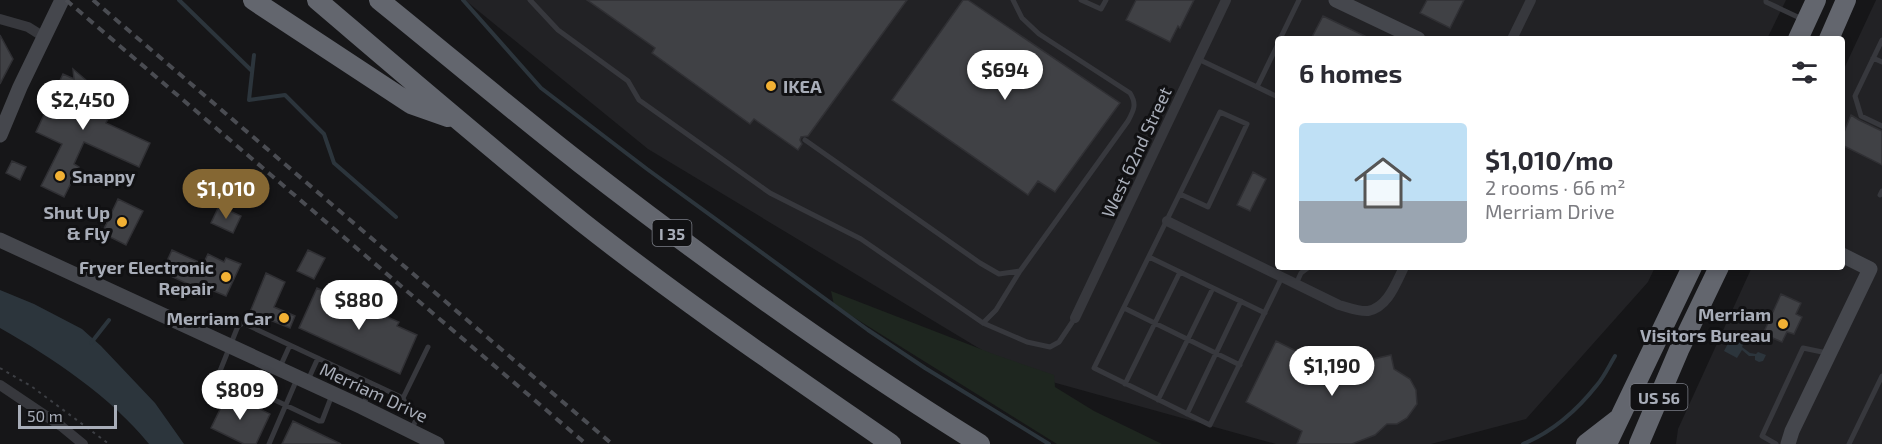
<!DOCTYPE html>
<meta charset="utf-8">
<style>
:root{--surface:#fff;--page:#f2f2f3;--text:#2b2b33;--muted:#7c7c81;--line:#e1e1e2;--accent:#856733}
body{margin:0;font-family:"Exo 2",sans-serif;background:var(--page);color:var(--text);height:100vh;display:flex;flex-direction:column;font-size:22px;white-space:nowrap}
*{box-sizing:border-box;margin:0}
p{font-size:20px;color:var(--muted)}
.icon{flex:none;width:33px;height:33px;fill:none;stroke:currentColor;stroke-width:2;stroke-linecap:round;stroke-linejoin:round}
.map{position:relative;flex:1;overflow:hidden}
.panel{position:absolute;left:1275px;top:36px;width:570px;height:234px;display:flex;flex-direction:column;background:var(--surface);border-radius:6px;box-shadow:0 3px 9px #0003}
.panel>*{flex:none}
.scale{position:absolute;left:18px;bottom:15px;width:99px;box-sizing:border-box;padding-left:6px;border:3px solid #a8adb8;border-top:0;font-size:16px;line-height:21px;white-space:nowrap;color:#a8adb8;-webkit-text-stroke:4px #111113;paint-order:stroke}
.price{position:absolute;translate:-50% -51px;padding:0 14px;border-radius:21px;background:#fff;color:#222;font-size:20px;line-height:39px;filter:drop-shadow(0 2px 3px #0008)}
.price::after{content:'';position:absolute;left:50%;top:36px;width:18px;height:14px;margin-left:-9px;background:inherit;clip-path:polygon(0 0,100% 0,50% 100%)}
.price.current{background:var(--accent);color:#fff}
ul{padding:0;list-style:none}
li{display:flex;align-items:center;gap:18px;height:150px;padding:0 24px}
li+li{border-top:2px solid var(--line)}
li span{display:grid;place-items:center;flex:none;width:168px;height:120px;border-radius:6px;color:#555}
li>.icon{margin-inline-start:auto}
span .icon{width:72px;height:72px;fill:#fffc;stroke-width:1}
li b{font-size:26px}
h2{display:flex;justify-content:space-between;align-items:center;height:72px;padding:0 24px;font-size:26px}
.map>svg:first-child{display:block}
</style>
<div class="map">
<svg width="1882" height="444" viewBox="0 0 1882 444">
<rect width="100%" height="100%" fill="#161618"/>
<path fill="#222225" d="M465 0H1786L1767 39H1278V267H1655L1648 282 1526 419 1431 444H1276L1020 373 648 149Z
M1876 0H1882V444H1676L1678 429 1752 267H1842V73Z"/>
<path fill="#1e261f" d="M831 291 996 355 1054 375 1055 387 1094 411 1162 444H1057L834 305Z"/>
<path fill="#2c353c" d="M0 290 34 304 82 329 101 346 155 403 184 444H149C111 397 53 358 0 328Z
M1733 334 1745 340 1742 347 1750 353 1756 354 1758 352 1766 355 1763 361 1759 362 1755 360V356H1749L1742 350 1737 358 1724 351Z"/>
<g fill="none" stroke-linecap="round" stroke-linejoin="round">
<path stroke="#2c353c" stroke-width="4" d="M179 0 252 71
M463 0 541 88 647 169 868 330 925 368 1049 444
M254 55 249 100 285 95 324 134 334 163 396 217
M91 343 109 320
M1523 444C1552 432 1578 409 1597 385 1604 377 1609 366 1615 356"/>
</g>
<path fill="#404145" stroke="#303034" stroke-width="1.5" d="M587 0H907L808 136 801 137 800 140 802 144 798 150 754 119 750 124 652 53 655 48Z
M963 0H968L1120 103 1055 192 1038 181 1028 195 892 100Z
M1136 0H1194L1180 28 1178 26 1170 42 1126 20Z
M1427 0H1464L1450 28 1420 13Z
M1323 16 1371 39H1311Z
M0 35 13 59 0 84Z
M73 69 115 105 106 123 150 143 139 167 84 142 74 164 79 167 64 197 41 186 62 144 36 132 63 74 74 79Z
M1851 115 1859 120 1882 131V165L1842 145V137Z
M12 161 26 167 20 180 6 173Z
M1253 172 1266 179 1250 211 1237 205Z
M118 199 143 211 126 245 102 233Z
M219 206 241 216 233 233 211 223Z
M172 250 203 264 208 254 224 262 226 258 241 264 226 296 209 289 207 293 162 272Z
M308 250 325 258 314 279 297 271Z
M266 273 285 282 274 307 295 316 290 328 250 312Z
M317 288 350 304 351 301 399 322 397 326 417 335 400 374 299 328Z
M1781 294 1801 303 1796 314 1802 317 1794 334 1787 332 1782 342 1763 334Z
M1276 341 1356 381 1369 360 1391 355 1394 369 1410 379 1416 390 1417 404 1407 418 1397 424H1387L1375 435 1352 444H1297L1302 431 1246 402Z
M228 393 270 414 256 444H244L211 428Z
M293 421 341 444H282Z"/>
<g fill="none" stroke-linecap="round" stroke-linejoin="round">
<path stroke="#3d3f44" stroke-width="2" stroke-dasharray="3 4.5" stroke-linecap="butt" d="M0 368 31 386 109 444"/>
<path stroke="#37383d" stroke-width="5" d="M530 0 558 30 628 81 639 100 770 193 861 239 983 323 1027 342 1050 347 1059 342 1075 318
M1081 0 1101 9 1106 0
M1766 0V2L1802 19
M1280 39 1299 0
M1882 40 1855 96 1861 116 1882 126
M1278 44 1257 87 1278 97
M1873 58 1882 62
M1198 59 1257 87
M805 140 980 263 999 274 1020 271
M1180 194 1208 207 1247 124 1220 112C1178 197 1136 283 1094 368L1210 425 1282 277
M1880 195 1882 191
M1149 257 1265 313
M1296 284 1301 273 1309 267
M1124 308 1240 365
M983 323 996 310 1020 271 1128 121C1134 110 1137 104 1130 93L1039 34 1022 18 1013 0
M280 367 290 345
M308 380 318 358
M1125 384 1180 272
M332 395 322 421H319L222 375 220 371 238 326 243 323 403 398 428 347
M403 398 406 405 417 417 412 429
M1158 400 1213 288
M363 406 372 384
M1187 414 1241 301
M269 444 297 379
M1776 444 1762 436 1803 348 1827 353
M1849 444 1882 376"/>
<path stroke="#37383d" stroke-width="10" d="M0 19 28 27 44 37
M1512 39 1531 0
M1167 221 1339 305C1347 307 1360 312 1368 311 1388 307 1396 283 1404 267
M1075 318 1226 0
M0 385 61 426 83 444"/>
<path stroke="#45474d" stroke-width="15" d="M1336 0 1418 39
M0 135 20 87 62 0
M0 240 362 407 437 444
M1788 444 1792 431 1870 269 1842 255"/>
<path stroke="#63666e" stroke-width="20" d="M253 0 411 104 448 117
M317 0C405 75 492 150 582 222 681 300 787 372 891 444
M379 0C446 54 512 110 580 163 709 263 841 358 980 444
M1798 39 1816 0
M1829 39 1846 0
M1586 444 1617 420
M1607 444 1692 267
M1639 444 1679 350 1719 267"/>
<path stroke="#4a4c52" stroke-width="4" stroke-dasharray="8 6" stroke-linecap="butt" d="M66 0 586 444
M93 0 612 444"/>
</g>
<g fill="#f2b134" stroke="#111113" stroke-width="2">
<circle cx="771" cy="86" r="6"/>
<circle cx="60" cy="176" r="6"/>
<circle cx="122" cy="222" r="6"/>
<circle cx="226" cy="277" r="6"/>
<circle cx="284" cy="318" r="6"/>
<circle cx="1783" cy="324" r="6"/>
</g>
<g text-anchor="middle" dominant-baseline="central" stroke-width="6" stroke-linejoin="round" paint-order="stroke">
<g fill="#111113" stroke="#7b7e86" stroke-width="1.5">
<rect x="652.5" y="220" width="39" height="26" rx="4.5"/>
<rect x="1630.5" y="384" width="57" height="26" rx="4.5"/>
</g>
<g font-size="16" font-weight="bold" fill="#a8adb8">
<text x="672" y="233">I 35</text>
<text x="1659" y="397">US 56</text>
</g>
<g font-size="18" font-weight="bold" fill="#a8adb8" stroke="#111113" text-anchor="end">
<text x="783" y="86" text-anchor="start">IKEA</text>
<text x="72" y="176" text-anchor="start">Snappy</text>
<text x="110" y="212">Shut Up<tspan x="110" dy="21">&amp; Fly</tspan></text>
<text x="214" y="267">Fryer Electronic<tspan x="214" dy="21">Repair</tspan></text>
<text x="1771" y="314">Merriam<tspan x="1771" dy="21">Visitors Bureau</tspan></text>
<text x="272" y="318">Merriam Car</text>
</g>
<g font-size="18" fill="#a8adb8" stroke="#111113">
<text transform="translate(1136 152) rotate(-65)">West 62nd Street</text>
<text transform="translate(374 392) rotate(25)">Merriam Drive</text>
</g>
</g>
</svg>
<div class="scale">50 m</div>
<b class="price" style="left:1005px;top:101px">$694</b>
<b class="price" style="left:83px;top:131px">$2,450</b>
<b class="price current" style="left:226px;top:220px">$1,010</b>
<b class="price" style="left:359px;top:331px">$880</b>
<b class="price" style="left:1332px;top:397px">$1,190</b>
<b class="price" style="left:240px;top:421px">$809</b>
<section class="panel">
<h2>6 homes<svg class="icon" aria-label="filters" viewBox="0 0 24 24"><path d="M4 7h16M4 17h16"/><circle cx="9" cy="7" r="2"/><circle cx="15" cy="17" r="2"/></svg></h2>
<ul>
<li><span style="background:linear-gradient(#bfe0f5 65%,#9aa5b1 0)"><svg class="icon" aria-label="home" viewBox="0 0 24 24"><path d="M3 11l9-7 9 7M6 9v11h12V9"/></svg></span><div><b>$1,010/mo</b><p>2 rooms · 66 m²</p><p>Merriam Drive</p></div></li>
</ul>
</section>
</div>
